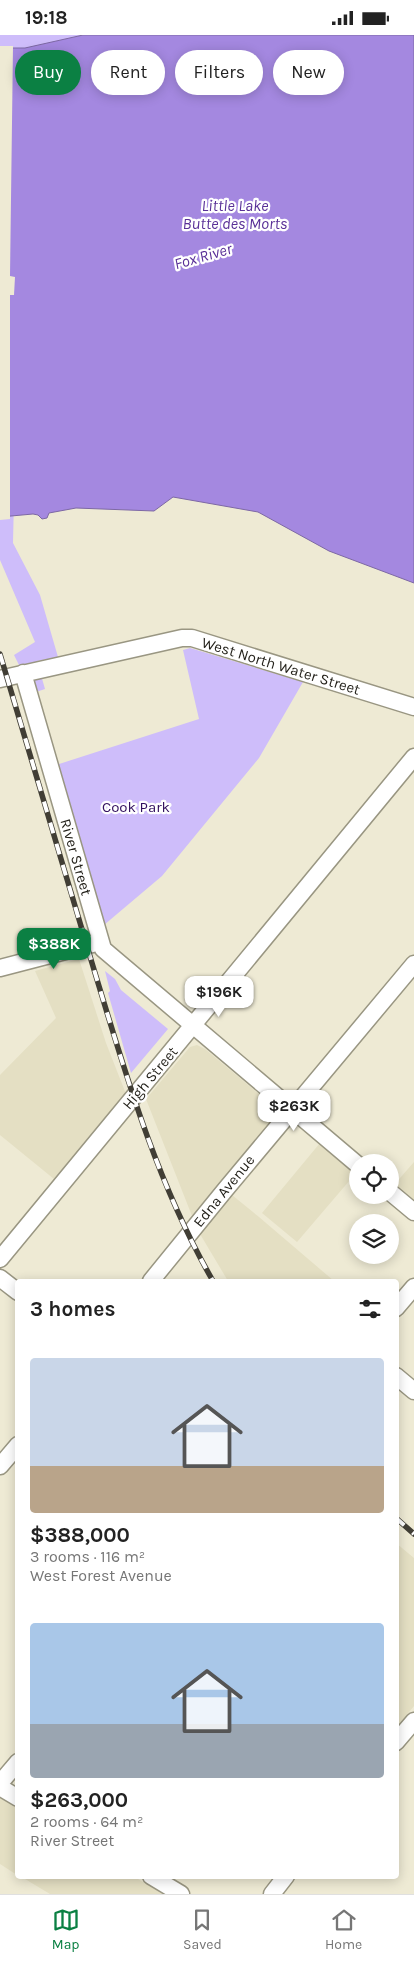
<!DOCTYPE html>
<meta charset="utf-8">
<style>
:root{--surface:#fff;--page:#f6f6f6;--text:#222;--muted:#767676;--line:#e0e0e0;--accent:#0b8043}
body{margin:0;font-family:Karla,sans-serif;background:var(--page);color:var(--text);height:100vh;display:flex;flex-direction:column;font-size:19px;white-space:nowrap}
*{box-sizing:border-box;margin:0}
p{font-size:16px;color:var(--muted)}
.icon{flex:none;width:28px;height:28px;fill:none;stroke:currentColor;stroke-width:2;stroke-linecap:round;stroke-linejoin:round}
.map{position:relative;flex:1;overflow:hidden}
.details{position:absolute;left:15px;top:1244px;width:384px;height:600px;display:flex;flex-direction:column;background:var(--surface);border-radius:5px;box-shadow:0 2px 12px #0003}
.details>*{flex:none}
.hud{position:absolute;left:15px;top:15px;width:385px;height:45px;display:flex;gap:10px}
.fabs{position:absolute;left:349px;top:1119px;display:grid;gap:10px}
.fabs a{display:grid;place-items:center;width:50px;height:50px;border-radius:50%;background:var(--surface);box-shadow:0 2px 12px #0003;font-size:25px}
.price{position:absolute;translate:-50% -42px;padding:0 11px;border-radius:10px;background:#fff;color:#222;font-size:16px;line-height:32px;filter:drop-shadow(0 1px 2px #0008)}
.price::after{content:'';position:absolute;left:50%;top:30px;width:15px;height:11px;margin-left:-8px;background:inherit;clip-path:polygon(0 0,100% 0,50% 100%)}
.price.selected{background:var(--accent);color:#fff}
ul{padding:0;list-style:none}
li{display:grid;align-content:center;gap:10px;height:265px;padding:0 15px}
li span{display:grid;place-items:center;height:155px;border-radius:5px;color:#555}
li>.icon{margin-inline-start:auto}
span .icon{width:90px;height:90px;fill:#fffc;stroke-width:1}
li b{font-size:21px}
h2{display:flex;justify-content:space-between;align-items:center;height:60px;padding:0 15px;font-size:21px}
.chip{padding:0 18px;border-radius:22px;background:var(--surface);box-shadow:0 2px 12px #0003;font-size:18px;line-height:45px}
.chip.selected{background:var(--accent);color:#fff}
.status{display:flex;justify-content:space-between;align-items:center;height:35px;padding:0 25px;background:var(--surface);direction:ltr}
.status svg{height:14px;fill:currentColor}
.tabs{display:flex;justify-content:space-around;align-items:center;height:70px;border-top:1px solid var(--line);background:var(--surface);font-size:14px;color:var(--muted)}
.tabs a{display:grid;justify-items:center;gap:2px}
.tabs .selected{color:var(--accent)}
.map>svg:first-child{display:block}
</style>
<div class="status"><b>19:18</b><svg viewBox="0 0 49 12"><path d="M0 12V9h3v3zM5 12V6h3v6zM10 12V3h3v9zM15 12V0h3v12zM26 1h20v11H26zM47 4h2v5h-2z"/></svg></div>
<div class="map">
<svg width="414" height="1859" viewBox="0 0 414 1859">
<rect width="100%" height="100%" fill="#eeead4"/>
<path fill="#e4dfc3" d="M79 924 106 1008 126 1059 54 1144 0 1100V1040L56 983 35 936Z
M197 1010 205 1014 278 1075 279 1079 194 1186 146 1064 190 1012Z
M320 1108 356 1138 297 1207 262 1178Z
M414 1127V1167L394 1150Z
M232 1160 259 1182 334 1246H228L200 1199Z
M396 1508 414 1523V1671L396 1693Z
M0 1763 17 1773V1840L0 1829Z
M20 1841H133L163 1859H50Z"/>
<path fill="#cebdfa" d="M0 0H83L24 14 13 508 40 560 58 622 37 626 45 654 33 658 14 620 35 607 0 525Z
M190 613 303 647 259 723 162 841 104 890 56 730 199 684 183 615Z
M105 936 115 944 121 955 168 994 131 1038 108 958 110 956Z"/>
<path fill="#a488e0" stroke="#7d68a4" d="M83 0H414V548L329 516 258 477 173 462 154 476 76 473 49 478 47 483 42 484 38 480 33 479 0 482V13H25Z"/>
<path fill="#eeead4" d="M0 11H13L10 241 15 242 14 260H10V484L0 485Z"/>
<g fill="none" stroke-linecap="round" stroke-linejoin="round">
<defs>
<path id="minor" d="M23 638 103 914 358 1130
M0 644 182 603H192L414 672
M0 933 100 907
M390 1157 414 1177
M0 1224 414 722
M0 1243 18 1257
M151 1246 225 1155 414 929
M396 1273 414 1252
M396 1341 414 1356
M0 1431 18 1410
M396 1707 414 1686
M0 1748 18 1727
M0 1752 18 1763
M151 1841 181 1859
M272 1859 286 1841"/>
</defs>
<use href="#minor" stroke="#999682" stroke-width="19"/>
<use href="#minor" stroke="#fff" stroke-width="16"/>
<defs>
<path id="rail" d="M0 619C31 722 61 825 92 928 125 1037 156 1147 213 1246
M396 1483 414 1499"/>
</defs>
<use href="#rail" stroke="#413e35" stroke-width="5.5"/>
<use href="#rail" stroke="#fff" stroke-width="4" stroke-dasharray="11" stroke-linecap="butt"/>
</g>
<g text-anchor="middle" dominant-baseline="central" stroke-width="4.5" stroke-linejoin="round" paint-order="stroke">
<g font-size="15" fill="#211f18" stroke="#fff">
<text transform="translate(281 631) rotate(17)">West North Water Street</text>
<text transform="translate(76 822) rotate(74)">River Street</text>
<text transform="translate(150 1043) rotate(-50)">High Street</text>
<text transform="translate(224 1156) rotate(-51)">Edna Avenue</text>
</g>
<g font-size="15" fill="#32105e" stroke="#fff">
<text x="136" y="772">Cook Park</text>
</g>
<g font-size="16" font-style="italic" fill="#593097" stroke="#fff">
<text x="235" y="170">Little Lake<tspan x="235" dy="18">Butte des Morts</tspan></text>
<text transform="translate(203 221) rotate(-16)">Fox River</text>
</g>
</g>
</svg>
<div class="fabs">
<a><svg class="icon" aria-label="locate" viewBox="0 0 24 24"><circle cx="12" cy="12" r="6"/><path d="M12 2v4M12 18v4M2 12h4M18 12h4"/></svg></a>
<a><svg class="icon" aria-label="layers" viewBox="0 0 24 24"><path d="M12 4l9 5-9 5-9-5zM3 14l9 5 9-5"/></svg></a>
</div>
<b class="price selected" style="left:54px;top:935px">$388K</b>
<b class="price" style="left:219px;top:983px">$196K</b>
<b class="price" style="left:294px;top:1097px">$263K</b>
<div class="hud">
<a class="chip selected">Buy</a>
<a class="chip">Rent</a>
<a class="chip">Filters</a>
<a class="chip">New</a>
</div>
<section class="details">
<h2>3 homes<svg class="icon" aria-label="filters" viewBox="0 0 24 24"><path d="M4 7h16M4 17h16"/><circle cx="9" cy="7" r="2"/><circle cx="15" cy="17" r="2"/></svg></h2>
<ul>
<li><span style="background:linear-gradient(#c9d6e8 70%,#b9a48a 0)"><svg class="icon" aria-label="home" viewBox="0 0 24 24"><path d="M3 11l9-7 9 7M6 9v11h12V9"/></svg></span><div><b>$388,000</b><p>3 rooms · 116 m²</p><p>West Forest Avenue</p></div></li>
<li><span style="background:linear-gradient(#a9c7e8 65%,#9aa5b1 0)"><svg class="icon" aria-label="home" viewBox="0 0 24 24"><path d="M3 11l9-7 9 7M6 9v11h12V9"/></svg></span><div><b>$263,000</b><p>2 rooms · 64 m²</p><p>River Street</p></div></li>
</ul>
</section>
</div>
<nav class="tabs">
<a class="selected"><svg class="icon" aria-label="map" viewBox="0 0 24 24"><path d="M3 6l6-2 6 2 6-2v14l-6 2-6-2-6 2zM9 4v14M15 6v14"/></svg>Map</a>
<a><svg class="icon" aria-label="saved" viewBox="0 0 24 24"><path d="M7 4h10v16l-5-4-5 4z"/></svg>Saved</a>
<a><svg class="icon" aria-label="home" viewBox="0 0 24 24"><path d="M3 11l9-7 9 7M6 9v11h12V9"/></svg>Home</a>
</nav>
